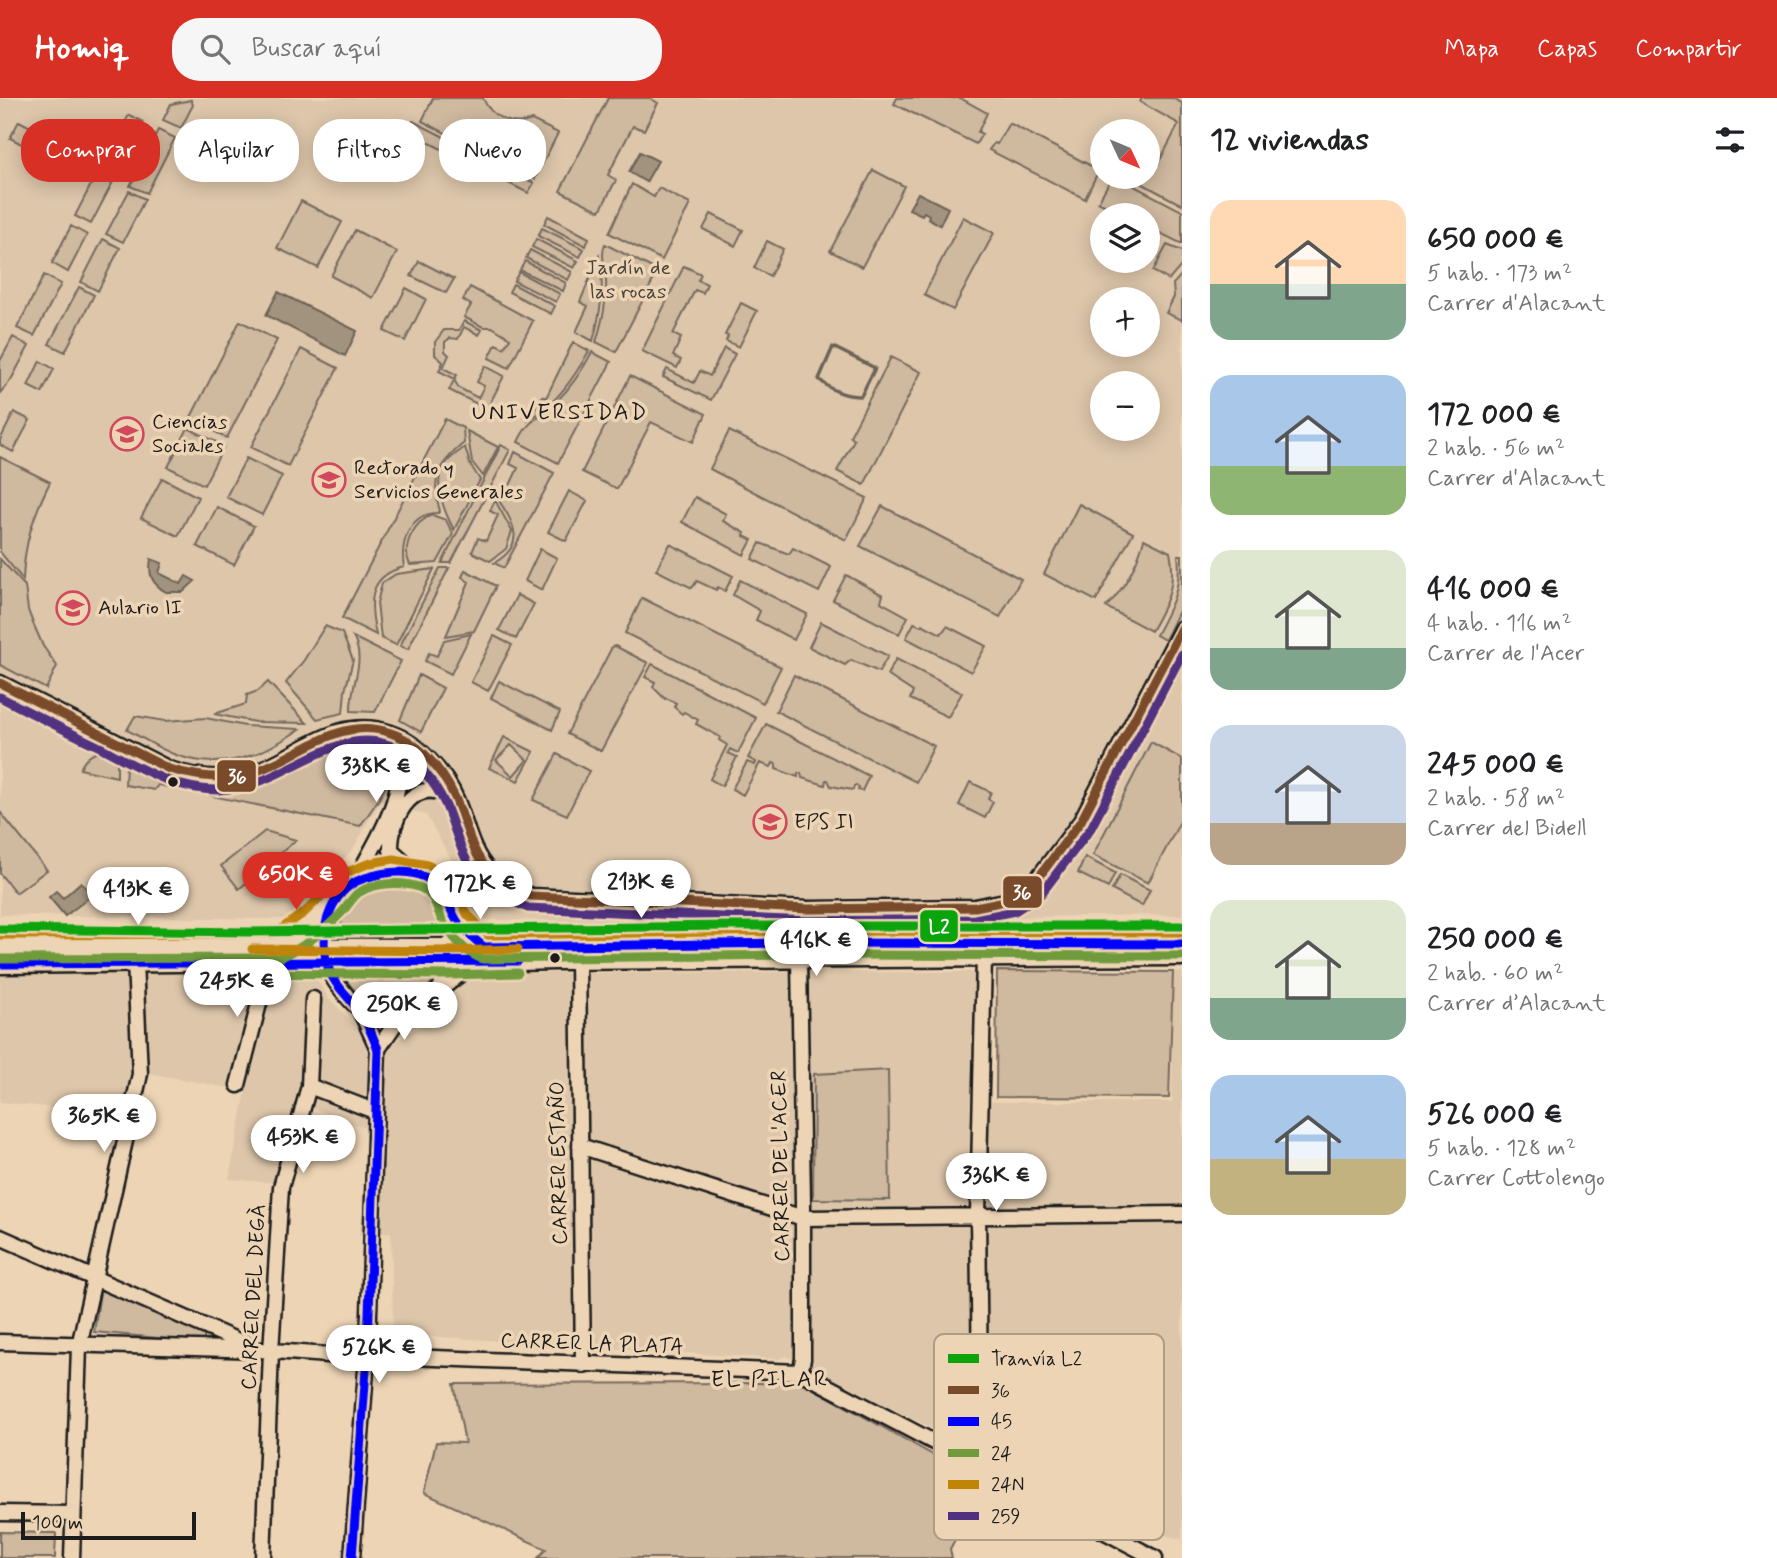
<!DOCTYPE html>
<html lang="es">
<meta charset="utf-8">
<style>
:root{--surface:#fff;--page:#f6f6f6;--text:#202124;--muted:#757577;--accent:#d93025}
body{margin:0;font-family:Mynerve,sans-serif;background:var(--page);color:var(--text);height:100vh;display:flex;flex-direction:column;font-size:26px;white-space:nowrap}
*{box-sizing:border-box;margin:0}
p{font-size:23px;color:var(--muted)}
.icon{flex:none;width:38px;height:38px;fill:none;stroke:currentColor;stroke-width:2;stroke-linecap:round;stroke-linejoin:round}
.map{position:relative;flex:1;overflow:hidden}
.side{display:flex;flex-direction:column;background:var(--surface);width:595px}
.side>*{flex:none}
.hud{position:absolute;left:21px;top:21px;width:665px;height:63px;display:flex;gap:14px}
.needle{width:46px;rotate:134deg}
.tools{position:absolute;left:1090px;top:21px;display:grid;gap:14px}
.tools a{display:grid;place-items:center;width:70px;height:70px;border-radius:50%;background:var(--surface);box-shadow:0 4px 18px #0003;font-size:35px}
.scale{position:absolute;left:21px;bottom:18px;width:175px;box-sizing:border-box;padding-left:7px;border:4px solid #1c1c1c;border-top:0;font-size:19px;line-height:24px;white-space:nowrap;color:#1c1c1c;-webkit-text-stroke:5px #edd4b5;paint-order:stroke}
.price{position:absolute;translate:-50% -60px;padding:0 16px;border-radius:24px;background:#fff;color:#222;font-size:23px;line-height:46px;filter:drop-shadow(0 2px 4px #0008)}
.price::after{content:'';position:absolute;left:50%;top:42px;width:21px;height:16px;margin-left:-10px;background:inherit;clip-path:polygon(0 0,100% 0,50% 100%)}
.price.current{background:var(--accent);color:#fff}
ul{padding:0;list-style:none}
li{display:flex;align-items:center;gap:21px;height:175px;padding:0 28px}
li span{display:grid;place-items:center;flex:none;width:196px;height:140px;border-radius:21px;color:#555}
li>.icon{margin-inline-start:auto}
span .icon{width:84px;height:84px;fill:#fffc;stroke-width:1}
li b{font-size:30px}
h2{display:flex;justify-content:space-between;align-items:center;height:84px;padding:0 28px;font-size:30px}
.pill{padding:0 24px;border-radius:28px;background:var(--surface);box-shadow:0 4px 18px #0003;font-size:24px;line-height:63px}
.pill.current{background:var(--accent);color:#fff}
header{display:flex;align-items:center;gap:42px;box-sizing:border-box;height:98px;padding:0 35px;background:var(--accent);color:#fff}
header strong{font-size:33px}
nav{display:flex;gap:38px;margin-inline-start:auto;font-size:24px}
.search{width:490px;height:63px;background:var(--page);display:flex;align-items:center;gap:18px;box-sizing:border-box;padding:0 24px;border-radius:28px;color:var(--muted);font-size:26px}
main{display:flex;flex:1;min-height:0}
.map>svg:first-child{display:block}
</style>
<header>
<strong>Homiq</strong>
<div class="search"><svg class="icon" aria-label="search" viewBox="0 0 24 24"><circle cx="10" cy="10" r="6"/><path d="M15 15l6 6"/></svg>Buscar aquí</div>
<nav><a>Mapa</a><a>Capas</a><a>Compartir</a></nav>
</header>
<main>
<div class="map">
<svg width="1182" height="1460" viewBox="0 0 1182 1460">
<rect width="100%" height="100%" fill="#edd4b5"/>
<filter id="ink" filterUnits="userSpaceOnUse"><feTurbulence type="fractalNoise" baseFrequency=".0143" numOctaves="2"/><feDisplacementMap in="SourceGraphic" scale="14" xChannelSelector="R" yChannelSelector="G"/><feConvolveMatrix kernelMatrix="1 2 1 2 8 2 1 2 1" color-interpolation-filters="sRGB"/></filter>
<g filter="url(#ink)">
<path fill="#ddc6aa" fill-rule="evenodd" d="M0 0H1182V817L652 823 486 822 426 717 380 703 353 751 287 821 0 817ZM1102 33H1148V79H1102ZM1102 117H1148V163H1102ZM1102 201H1148V247H1102ZM1102 285H1148V331H1102Z
M311 874 328 899 364 937 396 943 427 924 473 875 993 874 990 1004H1172L1173 874H1182V1441L1138 1432 786 1258 778 1261 393 1236 391 1134 359 1137 378 1035 307 1008 290 1086 229 1081 246 993 148 975 130 1018 0 1004V877Z"/>
<path fill="#cfb99f" stroke="#766a5e" stroke-width="2" fill-rule="evenodd" d="M433 0H483C491 20 512 29 532 22L558 35 535 81 422 23Z
M608 0H650L658 5 644 32 633 28 608 77 616 82 600 113 560 93Z
M897 0H960L987 15 978 34 982 36 976 46 894 6Z
M1142 0H1172L1182 5V107L1130 79H1148V61L1158 66 1179 26 1140 4Z
M191 2 193 7 181 30 163 22 171 6Z
M129 17 143 24 125 59 110 51Z
M19 23 46 37 37 54 10 40Z
M413 23 534 85 528 95 408 34Z
M1009 25 1099 72 1085 101 989 52 994 45 997 46Z
M158 32 175 40 147 95 130 88Z
M99 71 115 80 91 126 75 118Z
M873 72 904 88 862 169 830 153Z
M1112 79H1117L1182 113V146L1148 129V117H1124L1098 104Z
M632 86 654 99 659 90 690 106 662 162 609 135Z
M129 93 145 101 123 144 106 136Z
M301 103 342 124 318 170 277 150Z
M711 116 743 132 735 148 703 131Z
M548 118 589 140 586 148 544 126Z
M963 119 994 135 953 212 924 197Z
M71 128 87 137 68 174 52 165Z
M542 130 584 151 580 159 538 138Z
M355 132 397 154 373 200 331 178Z
M103 141 120 150 98 193 81 184Z
M536 141 578 163 574 170 532 149Z
M767 143 783 151 770 178 754 170Z
M605 146 658 173 616 254 596 244C602 224 607 205 606 183 606 170 600 157 605 146Z
M1167 147 1182 153V167L1169 182 1153 173Z
M530 152 572 174 568 182 526 160Z
M599 158C605 188 601 214 593 243L576 234 588 208 580 204Z
M419 163 454 181 446 195 411 178Z
M525 163 566 185 563 193 520 172Z
M684 168 701 176 698 182 707 186 703 195 695 192 673 236 681 240 673 258 681 262 677 270 642 253Z
M519 174 560 196 556 204 514 183Z
M1182 176V222L1166 215 1174 199 1173 186Z
M44 177 61 186 34 238 17 230Z
M513 186 555 208 551 216 509 194Z
M79 189 94 197 65 254 49 246Z
M470 189 533 223 509 270 489 260 496 246 504 250 510 240 492 229H483L464 219 471 207 463 202Z
M406 190 426 201 405 243 384 233Z
M741 205 757 213 739 249 726 243 728 238 725 237Z
M240 223 277 242 227 340 190 321Z
M464 223 482 232 479 237 464 229 458 241 450 240 445 244V253L449 257 443 270 457 277 455 281 439 273 443 264 435 257V244L444 232H459Z
M13 239 29 248 11 282 0 295V263Z
M573 244 589 253C574 280 556 306 529 322L542 298 546 300Z
M724 250 735 256 711 302 663 279 667 271 694 285 700 273 710 278Z
M301 251 338 270 288 368 251 349Z
M592 254 611 264 558 365 518 344C529 320 538 322 556 304 571 289 582 273 592 254Z
M891 259 921 274 864 387 837 373 854 342 850 338Z
M40 263 54 271 42 295 28 288Z
M485 268 504 278 487 311 449 292 454 282 459 290 478 300 484 288 477 284Z
M630 278 706 316 693 344 651 324 617 391 582 374Z
M14 314 30 322 13 354 0 347V342Z
M445 321 463 330 464 345C439 366 430 379 440 413L438 415C409 415 400 445 404 469 367 478 369 505 376 537L342 520Z
M188 330 224 348 204 387 168 369Z
M467 333 498 349 483 378 472 364Z
M729 333 867 400 846 442 710 371Z
M501 347 510 352 451 465H442Z
M465 349 470 366 480 382 454 432C445 415 432 386 444 368 449 360 458 354 465 349Z
M515 354 554 375 504 470 494 465C529 445 512 423 496 398L498 393 506 396 518 370 510 366Z
M0 359 50 384C34 416 24 445 23 482L0 454Z
M246 360 282 378 262 417 226 399Z
M162 380 198 399 178 438 141 420Z
M569 393 587 403 566 443 548 434Z
M695 399 726 416 723 423 745 435 744 438 752 442 744 457 682 424Z
M495 402 512 433 506 451 490 463 472 454 478 440 486 443 498 417 490 413Z
M1079 406 1133 435 1096 503 1044 476Z
M882 408 1021 481 1000 519 860 448Z
M217 409 254 428 234 467 197 448Z
M432 417 446 422 453 436 437 465 410 467C401 449 413 424 432 417Z
M1144 441 1170 454C1177 487 1167 505 1151 533L1106 509C1125 490 1137 467 1144 441Z
M760 445 789 456 793 450 831 469 819 494 752 461Z
M670 446 733 478 725 493 718 489 716 492 697 483 692 490 656 472Z
M540 451 557 460 542 492 525 483Z
M1178 457H1182V507L1165 542 1156 537C1171 509 1182 490 1178 457Z
M0 461 25 488 28 512 33 525 43 548 57 568 46 591 0 567Z
M440 470H449L408 551 400 548Z
M434 471 396 547 381 540 377 505 382 485 396 476Z
M465 472 496 488 474 533 446 538 469 484 462 479Z
M846 477 883 497 881 504 908 519 899 536 833 502Z
M740 482 807 516 794 542 756 522 760 513 733 497Z
M517 497 534 506 516 541 499 532Z
M642 500 781 569 763 605 625 535Z
M821 524 888 558 879 574 851 562 845 567 809 549Z
M914 525 921 528 922 526 941 536 947 528 986 548 971 574 906 540Z
M325 528 342 535 353 562 345 593 343 615 317 621 286 585 304 562Z
M471 536 451 576 425 563 429 555 437 558 444 542Z
M494 538 512 547 488 593 471 584Z
M353 539 401 563 375 614 351 613C350 586 367 564 353 539Z
M615 548 648 565 601 653 567 636 612 549Z
M896 561 962 595 948 619 910 601 913 594 887 577Z
M652 566 756 620 738 655 730 651 728 655 737 659 722 688 710 681 727 647 719 642 720 639 696 626 698 622 684 614 682 616 674 609 676 605 666 600 665 601 653 589 655 584 645 579Z
M419 577 443 590 421 634 400 622Z
M794 577 934 648 916 684 776 613Z
M499 583 560 614 552 632 491 600Z
M268 584 307 625 255 624 214 616 246 606 247 597 258 593Z
M135 618 165 623 206 620 245 628 300 631C261 658 224 674 176 657 159 651 143 640 127 632Z
M766 626 869 678 862 693 858 692 859 690 856 687 854 688 853 692 831 688 828 682H826L825 687 802 680 801 675H798V679L776 671V666L773 665 771 669 760 665 743 697 732 691 747 664 755 667 756 664 748 660Z
M504 639 534 654 518 683 489 670ZM511 647 527 662 513 678 496 662Z
M334 642 338 647C345 646 353 644 360 647 374 651 392 669 387 685 383 697 368 717 360 728L158 687 154 692 125 687 126 668C145 679 173 698 193 685L214 688 245 684 286 669 308 653Z
M1151 644 1182 661V720L1148 785 1093 757Z
M110 652 117 656V679L80 671C86 657 96 653 110 652Z
M557 656 589 673 567 717 533 702Z
M970 684 991 694 988 701 993 704 985 720 959 707Z
M0 714 47 772 16 795 0 776Z
M265 733 296 742 239 791 221 768Z
M1085 759 1115 775 1108 790 1078 775Z
M1120 777 1150 792 1142 808 1112 792Z
M405 780C436 792 449 805 445 841L339 842C341 797 365 787 405 780Z
M339 870H441C435 880 426 894 416 901 383 923 354 899 339 870Z
M997 873 1173 874 1169 1000 996 999Z
M888 972 890 1102 813 1101 814 976Z
M101 1188 204 1235V1242L201 1244 94 1234Z
M803 1285 985 1386 950 1451 952 1460H538L546 1451 424 1395 436 1344 465 1345 454 1286Z
M0 1434 56 1435 55 1460H0Z"/>
<path fill="#a2937e" stroke="#6c6357" stroke-width="2" d="M640 54 658 63 646 84 629 74Z
M918 95 948 110 940 127 928 120 929 117 924 114 922 117 909 111Z
M278 194 357 233 345 258 266 217Z
M151 461 162 465 159 475 181 486 186 478 195 483 183 494H166C152 486 148 477 151 461Z
M81 784 92 797 65 818 49 799 56 793 63 800Z"/>
<g fill="none" stroke-linecap="round" stroke-linejoin="round">
<path stroke="#6c6357" stroke-width="3.5" d="M833 249 875 270 861 298C845 298 830 292 819 281Z"/>
<defs>
<path id="minor" d="M0 585 169 671C194 679 221 683 248 676 297 662 334 615 391 635 418 645 446 676 457 703 467 727 470 754 490 774 502 785 516 792 531 798L808 811 975 809 1010 802 1032 788 1081 723 1182 530
M417 775 391 752C390 717 417 672 454 703
M356 782C375 742 439 655 361 634
M332 807C329 824 321 847 326 865 329 875 335 884 342 892 361 918 379 927 410 914 419 910 430 904 436 896 452 874 453 844 454 818
M277 848C297 838 316 822 332 806 340 799 345 788 355 783 376 772 412 769 433 783 450 795 446 804 454 818 461 831 474 841 484 849
M799 861 803 1104V1261L800 1274
M578 862 583 1267
M440 892 460 876 479 864
M361 914 378 951 368 1245
M378 951 395 926 405 917
M238 987 270 863
M309 988 374 1013
M580 1048 803 1120 1182 1116
M0 1139 252 1249
M0 1244 260 1252 355 1259
M382 1258 800 1274 1155 1460
M981 1371 978 1116 984 860
M0 1415 73 1416
M72 1460 79 1248 140 976 135 864
M263 1460 271 1254 281 1089 309 988 313 901
M352 1460 366 1272"/>
<path id="major" d="M0 849 452 850 795 845 1182 846
M0 866 270 863 449 865 555 862 1182 858"/>
</defs>
<use href="#minor" stroke="#1c1c1c" stroke-width="19"/>
<use href="#major" stroke="#1c1c1c" stroke-width="23"/>
<use href="#minor" stroke="#edd4b5" stroke-width="14"/>
<use href="#major" stroke="#edd4b5" stroke-width="18"/>
<defs>
<path id="bus-1" d="M0 585 169 671C194 678 222 683 248 676 297 662 337 616 391 635 424 646 449 681 460 712 467 730 471 750 483 766 495 782 513 791 531 798L808 811 975 809 1010 802 1032 788 1081 723 1182 530"/>
<path id="bus-2" d="M0 866 518 863
M368 1245 378 951C372 938 368 924 359 913 350 900 336 889 330 874 316 841 327 792 365 780 387 773 412 770 432 783 447 793 448 809 457 823 464 833 474 841 484 849L795 845 1182 846
M352 1460 366 1272"/>
<path id="bus-3" d="M0 861 279 860C304 850 326 831 344 812 349 806 352 800 358 795 374 784 403 783 421 790 435 797 436 808 441 820 449 836 466 856 483 861L795 857 1182 858
M252 875 449 877 518 875"/>
<path id="bus-4" d="M0 837 274 836 305 814 345 775 370 765 394 761 428 767 446 778 456 790 467 816 488 837 795 833 1182 834
M252 851 449 853 518 851"/>
<path id="bus-5" d="M0 599C33 616 66 633 100 649 138 669 174 692 218 692 281 692 332 626 389 647 414 657 435 684 446 708 455 729 459 752 472 772 486 791 507 802 528 810L808 823 975 821 1015 813 1041 796 1091 730 1182 556"/>
</defs>
<use href="#bus-1" stroke="#edd4b5" stroke-width="14"/>
<use href="#bus-2" stroke="#edd4b5" stroke-width="14"/>
<use href="#bus-3" stroke="#edd4b5" stroke-width="14"/>
<use href="#bus-4" stroke="#edd4b5" stroke-width="14"/>
<use href="#bus-5" stroke="#edd4b5" stroke-width="14"/>
<use href="#bus-1" stroke="#7a4b2a" stroke-width="9"/>
<use href="#bus-2" stroke="#00f" stroke-width="9"/>
<use href="#bus-3" stroke="#709b3c" stroke-width="9"/>
<use href="#bus-4" stroke="#c08407" stroke-width="9"/>
<use href="#bus-5" stroke="#513080" stroke-width="9"/>
<defs>
<path id="tram-1" d="M0 831 249 834 730 828H1182"/>
</defs>
<use href="#tram-1" stroke="#edd4b5" stroke-width="14"/>
<use href="#tram-1" stroke="#0ba40b" stroke-width="9"/>
</g>
</g>
<defs>
<symbol id="university-ring" viewBox="-11 -11 22 22"><circle r="9.5" fill="#edd4b5" stroke="#d1495b" stroke-width="1.5"/><path d="M0-5L7-2L0 1L-7-2ZM-4 1L0 2.5L4 1V4Q0 6-4 4Z" fill="#d1495b"/></symbol>
</defs>
<g fill-rule="evenodd">
<use href="#university-ring" x="108" y="317" width="38" height="38"/>
<use href="#university-ring" x="310" y="363" width="38" height="38"/>
<use href="#university-ring" x="54" y="491" width="38" height="38"/>
<use href="#university-ring" x="751" y="705" width="38" height="38"/>
</g>
<g fill="#1c1c1c" stroke="#edd4b5" stroke-width="2.5">
<circle cx="173" cy="684" r="6"/>
<circle cx="555" cy="860" r="6"/>
</g>
<g text-anchor="middle" dominant-baseline="central" stroke-width="7" stroke-linejoin="round" paint-order="stroke">
<g font-size="21" fill="#49433d" stroke="#edd4b5">
<text x="628" y="170">Jardín de<tspan x="628" dy="24">las rocas</tspan></text>
</g>
<g font-size="21" fill="#1c1c1c" stroke="#edd4b5" text-anchor="start">
<text x="152" y="324">Ciencias<tspan x="152" dy="24">Sociales</tspan></text>
<text x="354" y="370">Rectorado y<tspan x="354" dy="24">Servicios Generales</tspan></text>
<text x="98" y="510">Aulario II</text>
<text x="794" y="724">EPS II</text>
</g>
<g font-size="21" fill="#1c1c1c" stroke="#edd4b5">
<text transform="translate(559 1065) rotate(-91)">CARRER ESTAÑO</text>
<text transform="translate(781 1068) rotate(-91)">CARRER DE L'ACER</text>
<text transform="translate(254 1199) rotate(-87)">CARRER DEL DEGÀ</text>
<text transform="translate(592 1246) rotate(2)">CARRER LA PLATA</text>
</g>
<g font-size="23" letter-spacing="2" fill="#1c1c1c" stroke="#edd4b5">
<text x="560" y="315">UNIVERSIDAD</text>
<text x="770" y="1282">EL PILAR</text>
</g>
</g>
<rect x="934" y="1236" width="230" height="206" rx="10" fill="#edd4b5" stroke="#ae9d87" stroke-width="2"/>
<rect x="948" y="1256" width="31" height="9" fill="#0ba40b"/>
<rect x="948" y="1288" width="31" height="8" fill="#7a4b2a"/>
<rect x="948" y="1319" width="31" height="9" fill="#00f"/>
<rect x="948" y="1351" width="31" height="8" fill="#709b3c"/>
<rect x="948" y="1382" width="31" height="9" fill="#c08407"/>
<rect x="948" y="1414" width="31" height="8" fill="#513080"/>
<g font-size="19" fill="#1c1c1c">
<text x="991" y="1267">Tranvía L2</text>
<text x="991" y="1299">36</text>
<text x="991" y="1330">45</text>
<text x="991" y="1362">24</text>
<text x="991" y="1393">24N</text>
<text x="991" y="1425">259</text>
</g>
<g stroke="#edd4b5" stroke-width="2.5">
<rect x="216" y="661" width="41" height="34" rx="7" fill="#7a4b2a"/>
<rect x="1002" y="777" width="41" height="34" rx="7" fill="#7a4b2a"/>
<rect x="919" y="811" width="40" height="34" rx="7" fill="#0ba40b"/>
</g>
<g font-size="19" text-anchor="middle" font-weight="bold" fill="#fff">
<text x="237" y="685">36</text>
<text x="1022" y="801">36</text>
<text x="939" y="835">L2</text>
</g>
</svg>
<div class="tools">
<a><svg class="needle" viewBox="-14 -14 28 28"><path d="M0-13l5 13h-10z" fill="#e53935"/><path d="M0 13l5-13h-10z" fill="#757577"/></svg></a>
<a><svg class="icon" aria-label="layers" viewBox="0 0 24 24"><path d="M12 4l9 5-9 5-9-5zM3 14l9 5 9-5"/></svg></a>
<a>+</a>
<a>−</a>
</div>
<div class="scale">100 m</div>
<b class="price" style="left:376px;top:706px">338K €</b>
<b class="price current" style="left:296px;top:814px">650K €</b>
<b class="price" style="left:641px;top:822px">213K €</b>
<b class="price" style="left:480px;top:823px">172K €</b>
<b class="price" style="left:138px;top:829px">413K €</b>
<b class="price" style="left:816px;top:880px">416K €</b>
<b class="price" style="left:237px;top:921px">245K €</b>
<b class="price" style="left:404px;top:944px">250K €</b>
<b class="price" style="left:104px;top:1056px">365K €</b>
<b class="price" style="left:303px;top:1077px">453K €</b>
<b class="price" style="left:996px;top:1115px">336K €</b>
<b class="price" style="left:379px;top:1287px">526K €</b>
<div class="hud">
<a class="pill current">Comprar</a>
<a class="pill">Alquilar</a>
<a class="pill">Filtros</a>
<a class="pill">Nuevo</a>
</div>
</div>
<section class="side">
<h2>12 viviendas<svg class="icon" aria-label="filters" viewBox="0 0 24 24"><path d="M4 7h16M4 17h16"/><circle cx="9" cy="7" r="2"/><circle cx="15" cy="17" r="2"/></svg></h2>
<ul>
<li><span style="background:linear-gradient(#ffd9b3 60%,#7fa58c 0)"><svg class="icon" aria-label="home" viewBox="0 0 24 24"><path d="M3 11l9-7 9 7M6 9v11h12V9"/></svg></span><div><b>650 000 €</b><p>5 hab. · 173 m²</p><p>Carrer d'Alacant</p></div></li>
<li><span style="background:linear-gradient(#a9c7e8 65%,#8fb573 0)"><svg class="icon" aria-label="home" viewBox="0 0 24 24"><path d="M3 11l9-7 9 7M6 9v11h12V9"/></svg></span><div><b>172 000 €</b><p>2 hab. · 56 m²</p><p>Carrer d'Alacant</p></div></li>
<li><span style="background:linear-gradient(#dfe7d0 70%,#7fa58c 0)"><svg class="icon" aria-label="home" viewBox="0 0 24 24"><path d="M3 11l9-7 9 7M6 9v11h12V9"/></svg></span><div><b>416 000 €</b><p>4 hab. · 116 m²</p><p>Carrer de l'Acer</p></div></li>
<li><span style="background:linear-gradient(#c9d6e8 70%,#b9a48a 0)"><svg class="icon" aria-label="home" viewBox="0 0 24 24"><path d="M3 11l9-7 9 7M6 9v11h12V9"/></svg></span><div><b>245 000 €</b><p>2 hab. · 58 m²</p><p>Carrer del Bidell</p></div></li>
<li><span style="background:linear-gradient(#dfe7d0 70%,#7fa58c 0)"><svg class="icon" aria-label="home" viewBox="0 0 24 24"><path d="M3 11l9-7 9 7M6 9v11h12V9"/></svg></span><div><b>250 000 €</b><p>2 hab. · 60 m²</p><p>Carrer d’Alacant</p></div></li>
<li><span style="background:linear-gradient(#a9c7e8 60%,#c2b280 0)"><svg class="icon" aria-label="home" viewBox="0 0 24 24"><path d="M3 11l9-7 9 7M6 9v11h12V9"/></svg></span><div><b>526 000 €</b><p>5 hab. · 128 m²</p><p>Carrer Cottolengo</p></div></li>
</ul>
</section>
</main>
